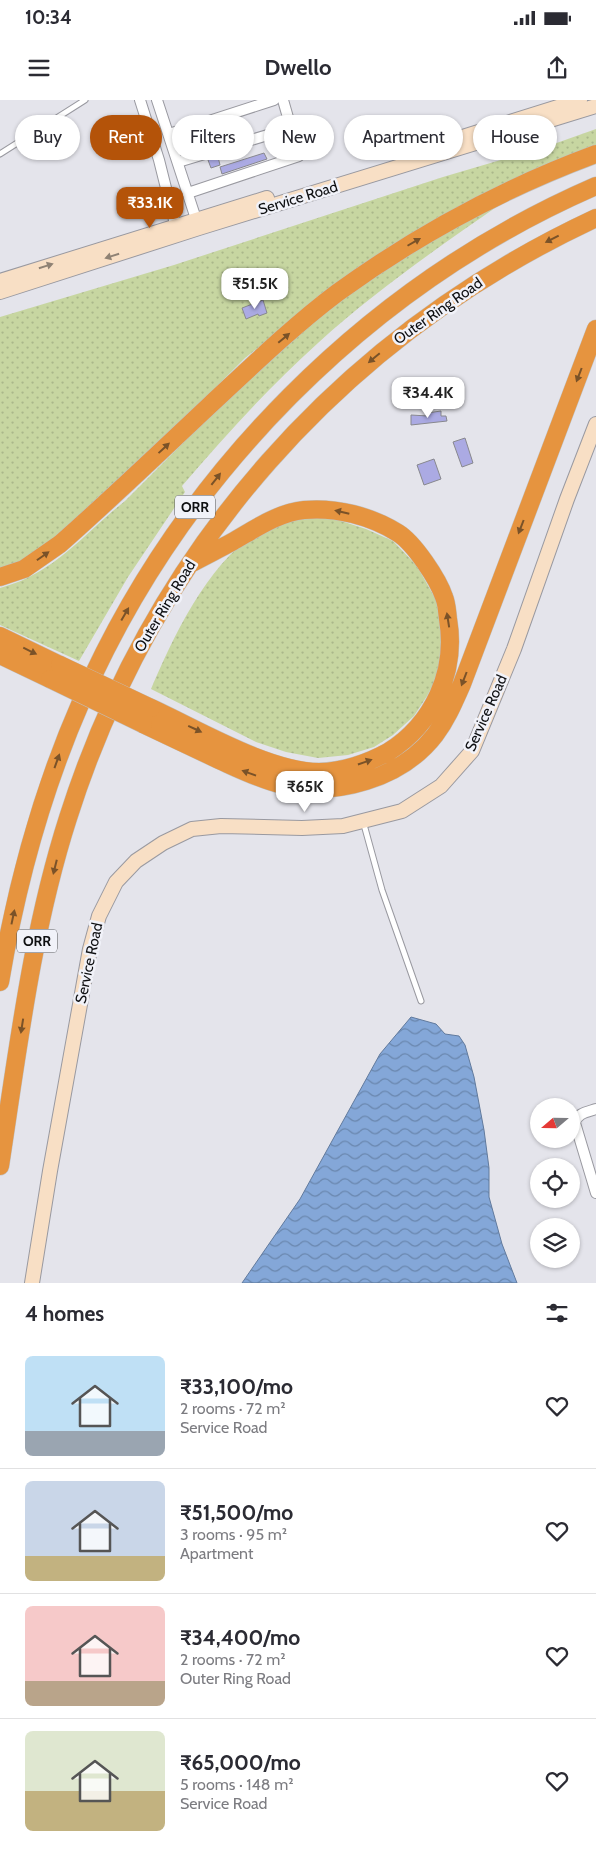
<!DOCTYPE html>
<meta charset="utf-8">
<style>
:root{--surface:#fff;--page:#f2f2f3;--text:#2b2b33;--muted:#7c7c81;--line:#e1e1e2;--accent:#b45309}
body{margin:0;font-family:Cabin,sans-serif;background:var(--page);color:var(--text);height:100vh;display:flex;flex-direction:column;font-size:19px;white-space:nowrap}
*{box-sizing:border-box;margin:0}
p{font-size:16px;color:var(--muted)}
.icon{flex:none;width:28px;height:28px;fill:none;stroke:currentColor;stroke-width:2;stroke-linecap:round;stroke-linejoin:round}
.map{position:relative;height:1183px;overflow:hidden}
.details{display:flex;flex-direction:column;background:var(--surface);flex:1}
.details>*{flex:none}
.hud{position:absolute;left:15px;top:15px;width:566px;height:45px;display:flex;gap:10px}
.needle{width:32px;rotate:250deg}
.fabs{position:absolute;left:530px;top:998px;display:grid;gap:10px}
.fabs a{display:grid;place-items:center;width:50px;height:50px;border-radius:50%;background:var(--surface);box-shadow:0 1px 4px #0004;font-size:25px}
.price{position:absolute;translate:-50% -42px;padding:0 11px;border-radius:10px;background:#fff;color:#222;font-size:16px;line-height:32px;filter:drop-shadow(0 1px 2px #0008)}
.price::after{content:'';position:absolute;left:50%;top:30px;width:15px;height:11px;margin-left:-8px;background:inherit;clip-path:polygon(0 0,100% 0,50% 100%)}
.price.selected{background:var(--accent);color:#fff}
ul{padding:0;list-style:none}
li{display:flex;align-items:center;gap:15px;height:125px;padding:0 25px}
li+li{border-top:1px solid var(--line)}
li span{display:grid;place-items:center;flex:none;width:140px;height:100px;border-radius:8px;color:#555}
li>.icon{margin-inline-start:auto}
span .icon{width:60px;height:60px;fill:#fffc;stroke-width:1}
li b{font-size:21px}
h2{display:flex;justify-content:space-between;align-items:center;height:60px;padding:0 25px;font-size:21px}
.chip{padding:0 18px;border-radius:22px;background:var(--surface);box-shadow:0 1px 4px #0004;font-size:18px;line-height:45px}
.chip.selected{background:var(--accent);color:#fff}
.status{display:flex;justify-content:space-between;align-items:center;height:35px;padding:0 25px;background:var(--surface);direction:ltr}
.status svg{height:14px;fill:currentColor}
header{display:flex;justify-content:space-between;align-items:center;height:65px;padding:0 25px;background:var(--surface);font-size:22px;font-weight:800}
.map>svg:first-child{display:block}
</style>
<div class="status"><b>10:34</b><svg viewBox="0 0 49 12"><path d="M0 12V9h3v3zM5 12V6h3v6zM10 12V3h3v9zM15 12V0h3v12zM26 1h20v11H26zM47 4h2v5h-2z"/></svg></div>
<header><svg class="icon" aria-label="menu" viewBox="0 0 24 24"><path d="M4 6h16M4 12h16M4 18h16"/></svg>Dwello<svg class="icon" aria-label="share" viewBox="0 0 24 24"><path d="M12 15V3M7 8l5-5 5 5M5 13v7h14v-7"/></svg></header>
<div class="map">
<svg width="596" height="1183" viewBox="0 0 596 1183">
<defs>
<pattern id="grass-dots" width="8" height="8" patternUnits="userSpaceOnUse" patternTransform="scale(1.25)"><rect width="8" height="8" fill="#c7d6a1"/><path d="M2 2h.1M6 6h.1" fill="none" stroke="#aab78a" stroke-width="1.8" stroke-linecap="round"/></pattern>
<pattern id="water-waves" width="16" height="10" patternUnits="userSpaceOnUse" patternTransform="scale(1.25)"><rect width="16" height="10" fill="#84a7d8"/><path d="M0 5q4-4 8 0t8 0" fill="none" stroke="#6a87ae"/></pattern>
</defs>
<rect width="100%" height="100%" fill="#e4e4eb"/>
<path fill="url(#grass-dots)" d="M596 29V46L293 220 245 258 178 325 51 443 19 463 0 469V217L174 165 443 77 551 45Z
M502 103C439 147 375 191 318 243 269 287 225 336 182 386L185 392 128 477 79 561 0 525V488C9 485 20 482 29 477 66 459 93 426 125 401L239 287 330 207 402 158 441 135Z
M303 418 335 419 366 429 393 441 417 466 436 500 444 537 441 569 427 596 414 616 393 635 374 647 348 655 318 658 286 652 256 642 151 589C174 535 213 451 270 426 280 422 292 421 303 418Z"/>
<path fill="url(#water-waves)" stroke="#617a9d" d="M411 917 436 924 445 934 459 936 465 945 474 977 484 1030 489 1068V1097L502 1144 517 1183H242L300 1099 380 954Z"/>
<path fill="#abaae3" stroke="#88888e" d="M264 53 267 59 222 74 220 67Z
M218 57 220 65 211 68 208 60Z
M263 200 267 213 259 216 258 214 246 219 242 208Z
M441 311V316H446L447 321 411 325V315L428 316 427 313Z
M465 338 473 363 462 367 453 342Z
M434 359 441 379 424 385 417 365Z"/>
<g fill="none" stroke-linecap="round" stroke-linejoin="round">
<defs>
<path id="lane" d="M0 54 85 0
M363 721 382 790 421 901"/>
<path id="street" d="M140 0 159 60 177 132
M157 0 198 125
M169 34 274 0
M178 62 291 28
M188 93 299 56 283 0
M596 1009C587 1012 577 1013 575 1023L596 1093"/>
<path id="secondary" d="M450 41 580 0
M0 181 267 98
M0 192 199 128 596 6
M32 1183 50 1071 90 849 99 816 116 782 136 761 163 743 192 729 221 726 302 728 343 726 402 711 441 686 472 651 514 549 567 399 596 324"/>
<path id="highway" d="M0 477 24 469 60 444C111 399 160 352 210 305 251 267 292 227 337 193 417 135 504 88 596 54
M0 536 60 565
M0 555 50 579
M151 608C197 629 269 672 319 672 342 672 368 663 388 652 433 624 457 572 448 519 447 512 447 504 444 497 438 479 414 443 398 433 371 416 336 407 304 410 277 413 255 429 232 442 219 449 205 456 192 463
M143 624C168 636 194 648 219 660 239 669 261 680 283 685 336 697 401 679 435 635 447 619 454 602 462 584L596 229
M0 882C16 787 42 691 81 602 180 375 368 185 596 86
M0 1066C18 949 32 830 68 718 153 450 341 237 596 118"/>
</defs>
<use href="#lane" stroke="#9999a0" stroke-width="7"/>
<use href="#street" stroke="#9999a0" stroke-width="12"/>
<use href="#secondary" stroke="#9999a0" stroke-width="16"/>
<use href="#highway" stroke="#c1c1c1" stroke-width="19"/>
<use href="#lane" stroke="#fff" stroke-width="5"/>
<use href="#street" stroke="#fff" stroke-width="10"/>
<use href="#secondary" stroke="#f8dfc5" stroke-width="14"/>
<use href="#highway" stroke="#e6943f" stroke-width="18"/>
<defs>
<path id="highway-bridge" d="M60 565 151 608
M50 579 143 624"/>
</defs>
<use href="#highway-bridge" stroke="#c1c1c1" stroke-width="19" stroke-linecap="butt"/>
<use href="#highway-bridge" stroke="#e6943f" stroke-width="18"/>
</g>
<defs><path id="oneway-solid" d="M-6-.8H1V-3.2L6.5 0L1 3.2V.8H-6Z" transform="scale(1.25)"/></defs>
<g fill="#7a5228">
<use href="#oneway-solid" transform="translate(552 139) rotate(153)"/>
<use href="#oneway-solid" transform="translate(414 142) rotate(-30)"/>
<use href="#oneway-solid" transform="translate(284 238) rotate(-40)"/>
<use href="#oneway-solid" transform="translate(374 258) rotate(140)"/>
<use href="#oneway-solid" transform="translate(579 275) rotate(111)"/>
<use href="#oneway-solid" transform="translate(164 348) rotate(-43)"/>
<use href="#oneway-solid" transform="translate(216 379) rotate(-52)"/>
<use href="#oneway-solid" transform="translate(342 412) rotate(-167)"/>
<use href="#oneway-solid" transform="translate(521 427) rotate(111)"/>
<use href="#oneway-solid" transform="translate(43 456) rotate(-35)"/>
<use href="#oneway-solid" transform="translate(125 514) rotate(-60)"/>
<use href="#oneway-solid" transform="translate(448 520) rotate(-99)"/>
<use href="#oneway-solid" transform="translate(30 551) rotate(26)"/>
<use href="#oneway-solid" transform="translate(464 579) rotate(111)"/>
<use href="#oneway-solid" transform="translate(195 629) rotate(25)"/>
<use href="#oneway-solid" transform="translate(57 661) rotate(-70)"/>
<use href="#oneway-solid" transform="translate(365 662) rotate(-19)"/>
<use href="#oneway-solid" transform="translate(249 673) rotate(-160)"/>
<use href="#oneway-solid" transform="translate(55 767) rotate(104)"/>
<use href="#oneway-solid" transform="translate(13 817) rotate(-78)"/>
<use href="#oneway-solid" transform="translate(22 926) rotate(99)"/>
</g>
<g fill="#8f8274">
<use href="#oneway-solid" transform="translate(112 156) rotate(162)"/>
<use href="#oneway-solid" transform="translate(46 166) rotate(-18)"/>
</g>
<g text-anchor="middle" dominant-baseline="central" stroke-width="5" stroke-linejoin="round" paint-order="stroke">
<g fill="#f1f2f9" stroke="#535457" stroke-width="1">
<rect x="175" y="395.5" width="40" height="23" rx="4"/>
<rect x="17" y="829.5" width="40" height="23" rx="4"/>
</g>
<g font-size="14" font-weight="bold" fill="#0f1012">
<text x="195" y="407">ORR</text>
<text x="37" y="841">ORR</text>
</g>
<g font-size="15" fill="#0f1012" stroke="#f1f2f9">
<text transform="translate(298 98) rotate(-17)">Service Road</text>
<text transform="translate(438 211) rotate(-35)">Outer Ring Road</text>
<text transform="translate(165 506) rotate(-59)">Outer Ring Road</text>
<text transform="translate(486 613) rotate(-66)">Service Road</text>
<text transform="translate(89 863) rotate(-78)">Service Road</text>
</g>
</g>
</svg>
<div class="fabs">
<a><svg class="needle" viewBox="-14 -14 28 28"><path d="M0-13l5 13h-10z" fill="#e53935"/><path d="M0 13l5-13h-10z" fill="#7c7c81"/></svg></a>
<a><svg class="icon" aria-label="locate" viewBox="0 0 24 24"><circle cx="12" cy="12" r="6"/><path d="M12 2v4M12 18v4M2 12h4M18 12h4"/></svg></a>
<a><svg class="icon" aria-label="layers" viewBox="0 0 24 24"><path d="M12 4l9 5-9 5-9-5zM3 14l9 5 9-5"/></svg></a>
</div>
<b class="price selected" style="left:150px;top:129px">₹33.1K</b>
<b class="price" style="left:255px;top:210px">₹51.5K</b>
<b class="price" style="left:428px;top:319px">₹34.4K</b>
<b class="price" style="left:305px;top:713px">₹65K</b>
<div class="hud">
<a class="chip">Buy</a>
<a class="chip selected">Rent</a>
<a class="chip">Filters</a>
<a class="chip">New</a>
<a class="chip">Apartment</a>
<a class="chip">House</a>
</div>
</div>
<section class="details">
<h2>4 homes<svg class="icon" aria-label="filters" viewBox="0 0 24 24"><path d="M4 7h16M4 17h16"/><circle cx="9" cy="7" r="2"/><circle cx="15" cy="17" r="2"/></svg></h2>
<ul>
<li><span style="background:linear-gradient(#bfe0f5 75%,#9aa5b1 0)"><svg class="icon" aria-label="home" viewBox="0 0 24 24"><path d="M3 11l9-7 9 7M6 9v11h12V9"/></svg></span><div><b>₹33,100/mo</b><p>2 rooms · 72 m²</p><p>Service Road</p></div><svg class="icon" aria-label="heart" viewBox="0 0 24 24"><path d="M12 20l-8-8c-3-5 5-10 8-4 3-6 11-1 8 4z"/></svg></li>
<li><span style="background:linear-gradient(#c9d6e8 75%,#c2b280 0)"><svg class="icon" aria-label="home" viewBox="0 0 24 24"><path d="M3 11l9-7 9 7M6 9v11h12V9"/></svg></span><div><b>₹51,500/mo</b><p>3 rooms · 95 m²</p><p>Apartment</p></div><svg class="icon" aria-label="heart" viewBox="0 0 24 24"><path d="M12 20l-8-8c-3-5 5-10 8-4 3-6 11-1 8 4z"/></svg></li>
<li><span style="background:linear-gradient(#f6c9c9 75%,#b9a48a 0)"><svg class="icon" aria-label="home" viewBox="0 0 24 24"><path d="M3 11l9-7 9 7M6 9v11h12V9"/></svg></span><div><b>₹34,400/mo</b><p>2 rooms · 72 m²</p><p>Outer Ring Road</p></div><svg class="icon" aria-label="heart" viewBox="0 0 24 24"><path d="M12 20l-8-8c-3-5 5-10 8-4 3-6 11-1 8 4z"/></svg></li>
<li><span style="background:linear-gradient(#dfe7d0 60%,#c2b280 0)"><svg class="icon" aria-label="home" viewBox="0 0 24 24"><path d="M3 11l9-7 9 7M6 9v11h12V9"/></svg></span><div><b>₹65,000/mo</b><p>5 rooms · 148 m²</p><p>Service Road</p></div><svg class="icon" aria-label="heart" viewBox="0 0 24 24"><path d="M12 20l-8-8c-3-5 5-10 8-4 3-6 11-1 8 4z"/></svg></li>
</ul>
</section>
